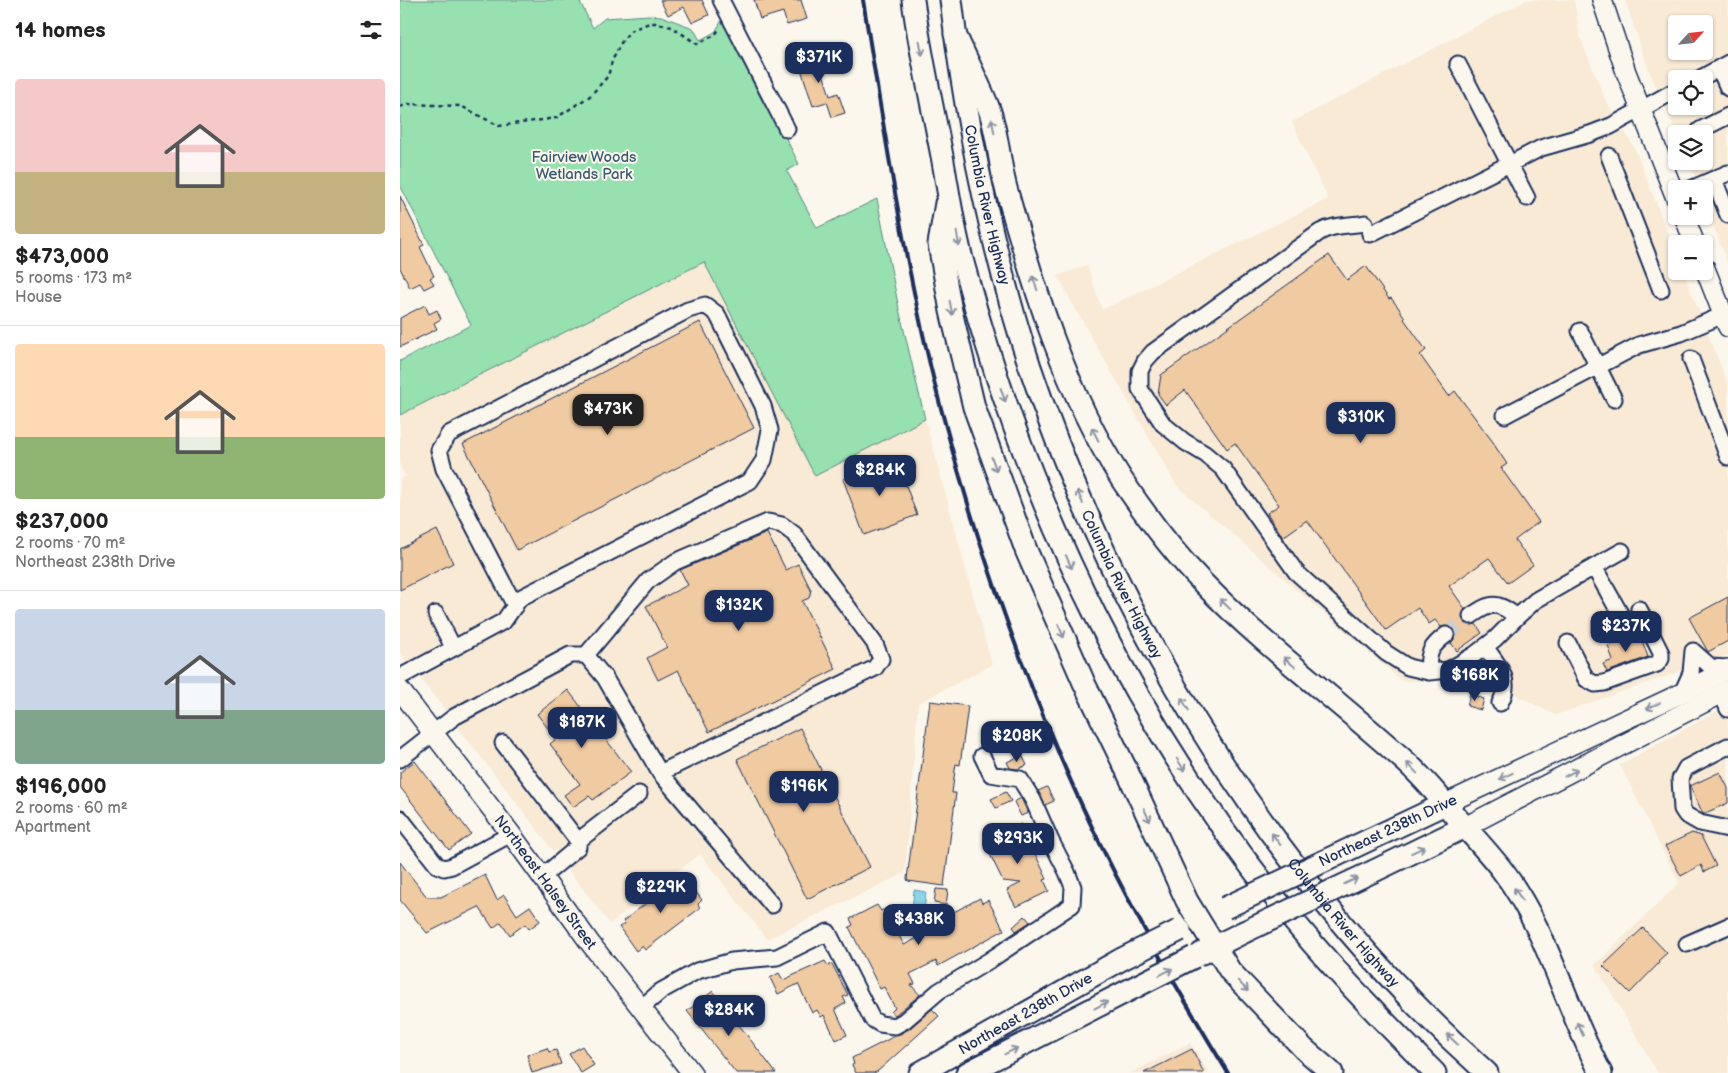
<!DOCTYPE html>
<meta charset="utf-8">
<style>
:root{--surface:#fff;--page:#f6f6f6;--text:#222;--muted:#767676;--line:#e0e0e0;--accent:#1b2f5e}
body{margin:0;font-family:"Balsamiq Sans",sans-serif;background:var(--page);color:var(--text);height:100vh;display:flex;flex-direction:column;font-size:19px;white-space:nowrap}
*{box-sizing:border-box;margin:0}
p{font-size:16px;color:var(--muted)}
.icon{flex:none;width:28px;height:28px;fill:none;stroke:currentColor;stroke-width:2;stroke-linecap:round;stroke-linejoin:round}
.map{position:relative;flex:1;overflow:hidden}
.panel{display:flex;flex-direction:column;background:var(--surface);width:400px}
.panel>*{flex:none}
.needle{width:32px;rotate:63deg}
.controls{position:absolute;left:1268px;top:15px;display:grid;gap:10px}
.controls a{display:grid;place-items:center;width:45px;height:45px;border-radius:5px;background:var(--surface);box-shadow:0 1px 4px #0004;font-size:25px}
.price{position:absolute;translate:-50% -42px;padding:0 11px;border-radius:10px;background:var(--accent);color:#fff;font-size:16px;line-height:32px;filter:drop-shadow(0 1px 2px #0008)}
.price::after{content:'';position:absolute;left:50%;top:30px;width:15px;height:11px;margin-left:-8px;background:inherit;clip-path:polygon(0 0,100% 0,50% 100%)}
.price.current{background:#222;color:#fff}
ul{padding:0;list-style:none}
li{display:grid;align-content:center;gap:10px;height:265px;padding:0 15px}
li+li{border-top:1px solid var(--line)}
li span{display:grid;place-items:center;height:155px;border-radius:5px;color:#555}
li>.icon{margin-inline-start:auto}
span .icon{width:90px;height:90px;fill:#fffc;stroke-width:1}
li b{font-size:21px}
h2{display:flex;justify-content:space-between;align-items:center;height:60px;padding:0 15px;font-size:21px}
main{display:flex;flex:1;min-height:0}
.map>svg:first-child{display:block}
</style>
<main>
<section class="panel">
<h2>14 homes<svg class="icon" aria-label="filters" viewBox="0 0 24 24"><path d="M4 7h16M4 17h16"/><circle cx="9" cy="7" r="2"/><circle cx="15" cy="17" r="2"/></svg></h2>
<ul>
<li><span style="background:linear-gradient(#f6c9c9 60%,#c2b280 0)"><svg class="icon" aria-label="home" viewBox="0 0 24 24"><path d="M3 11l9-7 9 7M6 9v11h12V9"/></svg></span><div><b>$473,000</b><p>5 rooms · 173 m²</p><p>House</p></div></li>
<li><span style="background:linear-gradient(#ffd9b3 60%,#8fb573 0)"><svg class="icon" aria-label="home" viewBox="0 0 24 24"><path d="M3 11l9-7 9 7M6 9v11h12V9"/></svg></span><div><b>$237,000</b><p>2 rooms · 70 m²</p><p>Northeast 238th Drive</p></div></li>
<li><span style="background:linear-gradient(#c9d6e8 65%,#7fa58c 0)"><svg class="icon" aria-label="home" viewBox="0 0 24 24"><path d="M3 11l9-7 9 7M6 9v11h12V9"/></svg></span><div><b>$196,000</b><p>2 rooms · 60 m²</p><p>Apartment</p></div></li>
</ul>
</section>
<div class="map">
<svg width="1328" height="1073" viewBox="0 0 1328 1073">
<rect width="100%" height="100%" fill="#fbf7ec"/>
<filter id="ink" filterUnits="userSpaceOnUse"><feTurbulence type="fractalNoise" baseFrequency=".02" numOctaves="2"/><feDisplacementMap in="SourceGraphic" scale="10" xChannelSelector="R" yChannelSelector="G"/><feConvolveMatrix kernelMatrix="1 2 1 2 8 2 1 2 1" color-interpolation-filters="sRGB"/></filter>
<g filter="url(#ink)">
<path fill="#f8ead5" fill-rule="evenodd" d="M1127 0H1174L1180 37 1204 97 1235 149 1276 254V271H1283L1328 384V655L1319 660 1281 671 1155 715 1089 681H1002L777 486 677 312 658 276 687 265 702 310 928 199 892 122Z
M1225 0H1328V265L1304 200V189H1300L1289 161H1304V134H1277L1249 71ZM1276 24H1304V51H1276ZM1276 79H1304V106H1276Z
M304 262 415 475 525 419 592 665 518 703 505 873 367 939 300 854 210 924 0 652V479L6 476 0 467V415Z
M1328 705V1073H1258L1195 965 1279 883 1220 765Z
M790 1043 809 1073H730Z"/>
<path fill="#97e0af" stroke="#598886" d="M0 0H179L193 28 205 18 249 15 261 16 293 28 300 40 315 32 324 17 399 164 387 171 417 228 477 199 499 309 525 419 415 476 304 262 0 415V361L71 325 0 185Z"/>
<path fill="#8ad6e9" stroke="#5e93b1" d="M514 890 526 892 524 912 512 910Z"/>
<path fill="#f0caa0" stroke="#1b2f5e" d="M260 0H302L309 15 292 23 284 7 268 15Z
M354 0H401L407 19 387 25 383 12 360 19Z
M416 51 430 96 438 93 445 113 432 117 427 102 413 106 397 57Z
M0 196 24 245 20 247 34 276 30 278 34 284 24 289 20 283 10 288 0 268Z
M929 255 947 280 966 266 989 299 991 298 998 307 1005 318 1004 319 1026 350 1020 355 1049 396 1055 391 1096 446H1095L1107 464 1101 468 1139 522 1115 540 1133 565 1108 583 1089 558 1049 586 1065 609 1062 616 1064 622 1071 625 1076 624 1082 633 1057 651 1051 643 1055 634 1053 629 1045 626 1041 627 1035 620 1029 624 1018 608 986 630 907 520 883 537 867 513 879 505 835 443 827 449 785 390 766 405 758 394 761 375Z
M25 305 29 314 37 310 41 319 34 323 37 329 0 347V318Z
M300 322 354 428 117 550 63 444Z
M496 459 517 515 464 535 443 479Z
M37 530 53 563 0 590V549Z
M367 533 386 570 398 564 411 590 409 598 402 601 436 669 309 732 278 670 258 680 247 658 267 647 246 606 288 585 280 570Z
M1328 597V641L1308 652 1289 618Z
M1240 635 1248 657 1207 672 1203 664 1213 660 1208 646Z
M168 690 231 772 193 800 189 796 173 807 164 795 180 784 150 744 156 739 137 714Z
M1070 694 1084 699 1081 710 1067 706Z
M530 701 568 706 560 765 556 764 555 770 552 793H556L544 886 508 881 507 879Z
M400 728 470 867 407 899 337 759Z
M622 755 627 765 618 769 610 768 607 762Z
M15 761 71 834 49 850 0 787V772Z
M1320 772 1328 788V803L1303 814 1290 786Z
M647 787 654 801 645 805 638 791Z
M606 792 611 801 596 808 591 799Z
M621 798 628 813 621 816 614 802Z
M621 824 647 879 644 880 649 891 616 907 607 890 621 883 603 881 584 842Z
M1292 833 1301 836 1316 866 1304 872 1301 865 1281 876 1265 846Z
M0 862 27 897H41L85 875 97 900 104 895 117 915 130 906 140 921 129 929 125 924 110 935 101 922 93 928 79 907 27 933 0 900Z
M284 876 302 900 298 904 300 908 245 950 242 946 236 951 219 927 225 924 223 921 278 879 279 880Z
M536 889 548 890 546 905 534 903Z
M580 898 582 903 588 900 604 930 538 966 536 961 510 974 515 984 511 985 520 995 495 1015 491 1012 495 1008 484 987 480 989 449 927 453 925 450 919 477 905 481 911 485 909 504 945 523 935 520 930Z
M625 916 630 922 616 931 613 927Z
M1243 928 1267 953 1258 961 1259 963 1230 993 1203 966Z
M425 961 428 966 432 964 448 995 443 997 446 1003 435 1009 447 1035 436 1040 424 1015 421 1017 417 1010 412 1013 398 984 378 994 370 978 379 973 383 980Z
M313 991 376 1073H336L287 1011Z
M532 1009 539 1016 478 1071 474 1073H456L452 1065 454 1064 452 1058 489 1039 494 1035 500 1034 509 1029Z
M182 1046 194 1065 181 1073 169 1054Z
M147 1048 149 1052 156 1050 161 1064 132 1073 127 1055Z
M792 1049 804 1073H744Z"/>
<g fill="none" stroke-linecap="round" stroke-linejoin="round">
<path stroke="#cecfd0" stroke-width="15" stroke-dasharray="15 8" stroke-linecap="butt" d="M1046 635 1071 616"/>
<defs>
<path id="minor" d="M321 0 387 129
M1058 64 1127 198
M1319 68 1328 88
M1299 79 1328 63
M1300 130 1328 116
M1209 156 1261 290
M1314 179 1328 215
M1291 189 1328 173
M965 223C950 226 934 224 920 232L753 352 745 361 740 371V389L763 424 785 442 805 454 823 469 896 572 986 653 1008 667 1029 672 1049 670 1074 655 1095 639 1117 617 1136 600 1222 551
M970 234 1141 148 1190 134 1211 126 1276 90
M1180 331 1214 399
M1291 359 1328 457
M1105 415 1239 345 1281 333 1328 313
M1194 567 1222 617
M36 614 53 647
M1071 616C1091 602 1097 601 1117 617
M1168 643 1186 679 1195 684 1204 683 1257 664 1261 659V653L1239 609
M1085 647C1099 666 1113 680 1100 703
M1293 651 1311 667 1328 668
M186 655 248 581 275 562 368 522 382 525 394 534 475 644 481 659 475 668 260 773
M1029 672C1027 653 1031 646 1046 635
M0 677 104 621 120 598 350 481 364 460 370 430 363 406 317 314 305 305 288 310 49 434 39 450 44 469 115 606
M1282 693 1291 673 1293 651
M1322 694 1328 709
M103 743 178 841V847L142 877
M1328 746 1286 768 1280 779 1282 809 1286 815 1300 823 1328 829
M0 759 54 717 170 655H186L205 678 260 773 372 905
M0 818 37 865 44 868 52 866 111 834
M178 841 239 794
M1287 944 1328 926
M241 1008 261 991 297 971 332 961 377 957 428 932 472 1019 480 1024 495 1026 504 1021 539 991 590 960 672 905 673 887 667 872 651 841 633 800 620 779 591 774 582 756"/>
<g id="major">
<path d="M1202 0 1226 72 1276 198"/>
<path d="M1284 216 1295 244"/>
<path d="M1304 266 1328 327"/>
<path id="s1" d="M0 690 111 834 190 943 292 1073"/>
<path d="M1045 804 1282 693 1328 669"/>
<path d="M1065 827 1328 690"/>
</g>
<g id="highway">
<path d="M513 0C520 52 532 104 542 156 549 194 554 233 565 270 629 509 739 735 897 925 940 977 987 1025 1035 1073"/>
<path id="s2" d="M551 0C566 124 591 248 630 367 720 633 877 885 1087 1073"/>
<path d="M555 34C566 59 579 83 589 109 598 133 599 163 606 188 634 288 665 392 722 480 746 516 773 552 803 583 866 648 939 701 1006 762 1025 779 1041 799 1057 818 1072 835 1088 852 1102 870 1148 930 1165 1007 1201 1073"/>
<path d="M546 203 539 244 551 311 574 407 626 550 685 685 727 771 787 901 830 971 904 1049 932 1073"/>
<path d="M954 847 1045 804"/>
<path d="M974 871 1065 827"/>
<path d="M802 953 844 932"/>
<path id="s3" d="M520 1073 722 959"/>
<path d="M567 1073 737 986"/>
</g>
</defs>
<use href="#minor" stroke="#1b2f5e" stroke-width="19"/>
<use href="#major" stroke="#1b2f5e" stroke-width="22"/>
<use href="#highway" stroke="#1b2f5e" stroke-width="25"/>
<path stroke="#1b2f5e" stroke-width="2.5" stroke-dasharray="4 4" stroke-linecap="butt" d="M0 107 8 104 61 106 99 126 156 118 190 96 208 76 212 61 221 43 230 31 249 23H255L272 27 297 44 315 35 320 28"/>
<use href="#minor" stroke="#fbf7ec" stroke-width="15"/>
<use href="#major" stroke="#fbf7ec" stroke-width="19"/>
<use href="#highway" stroke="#fbf7ec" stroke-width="21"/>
<path stroke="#1b2f5e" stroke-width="4" d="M463 0C485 134 505 269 539 401 570 521 610 639 659 754 706 865 765 970 828 1073"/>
<defs>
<path id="highway-bridge" d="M825 908 954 847
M844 932 974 871
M722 959 780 930
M737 986 794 957"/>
</defs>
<use href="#highway-bridge" stroke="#1b2f5e" stroke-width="25" stroke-linecap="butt"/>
<use href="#highway-bridge" stroke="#fbf7ec" stroke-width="21"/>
</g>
<defs><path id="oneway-shaft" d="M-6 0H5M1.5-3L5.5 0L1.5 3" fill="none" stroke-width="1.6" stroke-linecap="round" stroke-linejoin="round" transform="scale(1.25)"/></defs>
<g stroke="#8b93a5">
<use href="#oneway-shaft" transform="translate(521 48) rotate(79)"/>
<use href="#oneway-shaft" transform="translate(593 126) rotate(-101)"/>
<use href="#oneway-shaft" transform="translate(558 239) rotate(79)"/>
<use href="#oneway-shaft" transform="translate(635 283) rotate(-108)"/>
<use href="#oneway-shaft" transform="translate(551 308) rotate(79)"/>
<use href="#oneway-shaft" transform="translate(603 395) rotate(71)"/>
<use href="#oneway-shaft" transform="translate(695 434) rotate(-117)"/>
<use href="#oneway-shaft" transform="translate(594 464) rotate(70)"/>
<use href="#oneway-shaft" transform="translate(680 497) rotate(-113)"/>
<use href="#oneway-shaft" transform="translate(669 562) rotate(65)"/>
<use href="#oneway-shaft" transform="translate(825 604) rotate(-136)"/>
<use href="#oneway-shaft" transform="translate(661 631) rotate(66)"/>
<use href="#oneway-shaft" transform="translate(889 662) rotate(-140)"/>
<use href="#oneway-shaft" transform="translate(785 704) rotate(-121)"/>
<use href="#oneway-shaft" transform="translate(1253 706) rotate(155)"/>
<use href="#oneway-shaft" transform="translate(781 765) rotate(57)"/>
<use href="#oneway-shaft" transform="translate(1012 768) rotate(-134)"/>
<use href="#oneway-shaft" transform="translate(1171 773) rotate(-28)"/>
<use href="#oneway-shaft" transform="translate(1106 776) rotate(155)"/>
<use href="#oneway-shaft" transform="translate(747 815) rotate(65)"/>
<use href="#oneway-shaft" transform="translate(876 839) rotate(-126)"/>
<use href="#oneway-shaft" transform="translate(1018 850) rotate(-25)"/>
<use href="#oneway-shaft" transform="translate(951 881) rotate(-25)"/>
<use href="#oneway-shaft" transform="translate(1118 894) rotate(-122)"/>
<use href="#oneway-shaft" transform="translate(766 972) rotate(-27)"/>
<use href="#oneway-shaft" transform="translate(843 986) rotate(46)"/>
<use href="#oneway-shaft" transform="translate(701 1005) rotate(-28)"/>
<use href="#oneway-shaft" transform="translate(1180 1029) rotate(-115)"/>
<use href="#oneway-shaft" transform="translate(1052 1039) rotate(-136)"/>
<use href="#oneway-shaft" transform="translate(611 1051) rotate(-26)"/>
</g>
</g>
<g text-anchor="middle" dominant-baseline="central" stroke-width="4" stroke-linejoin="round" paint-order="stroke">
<g font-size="15" fill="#3a5b72" stroke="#fbf7ec">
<text x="184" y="157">Fairview Woods<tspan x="184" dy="17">Wetlands Park</tspan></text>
</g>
<g font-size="15" fill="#1b2f5e" stroke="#fbf7ec">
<text stroke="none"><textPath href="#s2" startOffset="208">Columbia River Highway</textPath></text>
<text stroke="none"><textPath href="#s2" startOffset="612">Columbia River Highway</textPath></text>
<text transform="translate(988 831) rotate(-25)">Northeast 238th Drive</text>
<text stroke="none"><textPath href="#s1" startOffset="241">Northeast Halsey Street</textPath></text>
<text stroke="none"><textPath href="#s2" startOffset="1018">Columbia River Highway</textPath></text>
<text stroke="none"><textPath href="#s3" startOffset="121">Northeast 238th Drive</textPath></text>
</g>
</g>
</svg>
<div class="controls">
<a><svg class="needle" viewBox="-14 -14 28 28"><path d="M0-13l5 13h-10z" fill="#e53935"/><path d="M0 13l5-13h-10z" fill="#767676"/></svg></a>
<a><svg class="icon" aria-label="locate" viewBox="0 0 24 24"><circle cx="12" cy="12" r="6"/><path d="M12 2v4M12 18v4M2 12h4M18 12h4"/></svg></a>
<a><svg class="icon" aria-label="layers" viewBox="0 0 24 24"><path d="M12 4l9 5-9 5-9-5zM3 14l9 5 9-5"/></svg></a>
<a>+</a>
<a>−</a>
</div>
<b class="price" style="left:419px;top:84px">$371K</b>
<b class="price current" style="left:208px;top:436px">$473K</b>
<b class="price" style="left:961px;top:444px">$310K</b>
<b class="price" style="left:480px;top:497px">$284K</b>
<b class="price" style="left:339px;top:632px">$132K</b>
<b class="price" style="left:1226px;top:653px">$237K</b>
<b class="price" style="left:1075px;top:702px">$168K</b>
<b class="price" style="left:182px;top:749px">$187K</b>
<b class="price" style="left:617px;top:763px">$208K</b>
<b class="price" style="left:404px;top:813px">$196K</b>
<b class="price" style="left:618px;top:865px">$293K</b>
<b class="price" style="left:261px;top:914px">$229K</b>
<b class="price" style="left:519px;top:946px">$438K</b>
<b class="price" style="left:329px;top:1037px">$284K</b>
</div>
</main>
